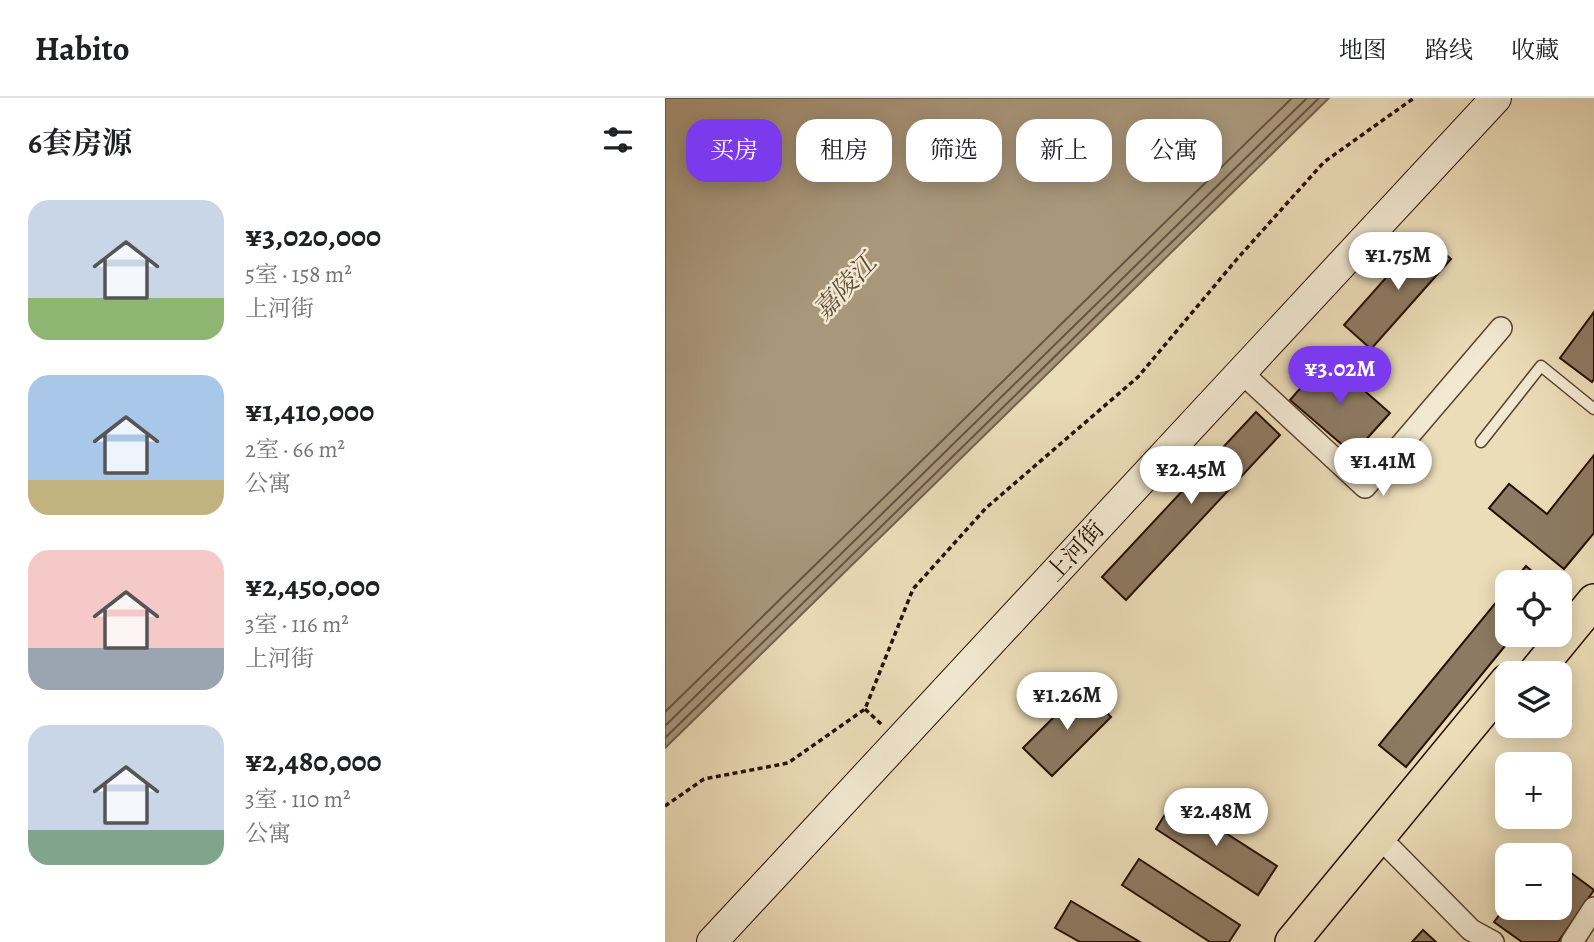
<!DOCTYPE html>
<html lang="zh">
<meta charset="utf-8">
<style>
:root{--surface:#fff;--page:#f6f6f6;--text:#202124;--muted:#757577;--line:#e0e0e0;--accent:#7c3aed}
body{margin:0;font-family:Alegreya,"Noto Serif SC",serif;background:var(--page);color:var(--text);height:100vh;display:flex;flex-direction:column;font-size:26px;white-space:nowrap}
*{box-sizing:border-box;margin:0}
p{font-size:23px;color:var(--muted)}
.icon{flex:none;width:38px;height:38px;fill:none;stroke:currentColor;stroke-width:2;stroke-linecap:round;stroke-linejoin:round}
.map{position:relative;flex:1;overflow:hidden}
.sheet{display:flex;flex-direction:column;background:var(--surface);width:665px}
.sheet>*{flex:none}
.guide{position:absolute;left:21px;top:21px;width:665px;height:63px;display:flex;gap:14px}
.tools{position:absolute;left:830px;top:472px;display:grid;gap:14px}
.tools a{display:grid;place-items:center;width:77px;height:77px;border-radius:14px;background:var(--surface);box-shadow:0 4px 18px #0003;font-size:35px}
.price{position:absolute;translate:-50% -60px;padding:0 16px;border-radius:24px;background:#fff;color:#222;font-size:23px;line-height:46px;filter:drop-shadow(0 2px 4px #0008)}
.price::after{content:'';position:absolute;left:50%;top:42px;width:21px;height:16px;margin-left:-10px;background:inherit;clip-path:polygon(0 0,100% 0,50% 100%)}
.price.selected{background:var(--accent);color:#fff}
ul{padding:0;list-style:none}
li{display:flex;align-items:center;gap:21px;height:175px;padding:0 28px}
li span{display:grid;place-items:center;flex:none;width:196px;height:140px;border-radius:21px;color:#555}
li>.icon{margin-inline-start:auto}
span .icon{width:84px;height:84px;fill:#fffc;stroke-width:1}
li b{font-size:30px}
h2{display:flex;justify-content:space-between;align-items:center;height:84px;padding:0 28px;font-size:30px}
.pill{padding:0 24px;border-radius:21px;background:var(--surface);box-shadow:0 4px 18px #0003;font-size:24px;line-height:63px}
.pill.selected{background:var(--accent);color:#fff}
header{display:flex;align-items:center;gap:42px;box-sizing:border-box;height:98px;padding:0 35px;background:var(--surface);border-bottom:2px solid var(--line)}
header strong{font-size:33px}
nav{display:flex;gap:38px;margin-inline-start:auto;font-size:24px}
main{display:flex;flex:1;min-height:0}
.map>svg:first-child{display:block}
</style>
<header>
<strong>Habito</strong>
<nav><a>地图</a><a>路线</a><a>收藏</a></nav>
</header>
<main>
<section class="sheet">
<h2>6套房源<svg class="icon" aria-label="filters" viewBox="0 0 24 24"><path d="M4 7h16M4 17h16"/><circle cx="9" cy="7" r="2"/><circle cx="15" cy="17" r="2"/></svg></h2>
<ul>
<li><span style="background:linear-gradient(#c9d6e8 70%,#8fb573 0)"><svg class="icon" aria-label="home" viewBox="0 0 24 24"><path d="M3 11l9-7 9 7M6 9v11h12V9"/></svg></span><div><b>¥3,020,000</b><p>5室 · 158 m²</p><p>上河街</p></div></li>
<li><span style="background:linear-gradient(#a9c7e8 75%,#c2b280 0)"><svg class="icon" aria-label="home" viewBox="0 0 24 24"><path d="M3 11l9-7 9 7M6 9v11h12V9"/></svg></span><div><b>¥1,410,000</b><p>2室 · 66 m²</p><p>公寓</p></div></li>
<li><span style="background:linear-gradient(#f6c9c9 70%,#9aa5b1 0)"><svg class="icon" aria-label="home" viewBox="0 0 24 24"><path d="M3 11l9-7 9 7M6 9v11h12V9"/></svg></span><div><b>¥2,450,000</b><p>3室 · 116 m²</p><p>上河街</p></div></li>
<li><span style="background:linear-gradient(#c9d6e8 75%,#7fa58c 0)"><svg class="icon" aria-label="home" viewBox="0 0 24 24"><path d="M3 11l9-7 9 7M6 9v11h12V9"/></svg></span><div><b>¥2,480,000</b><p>3室 · 110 m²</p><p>公寓</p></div></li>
</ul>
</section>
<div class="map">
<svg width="929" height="844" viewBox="0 0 929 844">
<rect width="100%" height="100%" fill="#ecddb9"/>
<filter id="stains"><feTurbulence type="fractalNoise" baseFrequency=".00286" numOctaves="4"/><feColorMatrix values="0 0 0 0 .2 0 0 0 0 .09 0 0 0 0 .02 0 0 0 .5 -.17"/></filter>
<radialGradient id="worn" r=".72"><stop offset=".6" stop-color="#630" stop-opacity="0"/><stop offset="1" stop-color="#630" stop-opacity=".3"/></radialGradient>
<path fill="#a9977b" stroke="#75614b" stroke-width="2" d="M0 0H664L0 650Z"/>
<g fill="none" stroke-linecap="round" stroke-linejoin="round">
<path stroke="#68533f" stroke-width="2" d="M0 614 627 0
M0 628 642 0
M0 640 654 0"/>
</g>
<path fill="#8d7a62" stroke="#270f03" stroke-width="2" d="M759 137 786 161 706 251 679 227Z
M929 214V281L927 284 895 260Z
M662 260 725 315 688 356 625 302Z
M591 314 615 337 461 502 437 479Z
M929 357V435L899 471 824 410 844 386 882 416Z
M861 468 881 485H847Z
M842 491V537H849L741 669 714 647Z
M418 590 446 619 387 678 358 650Z
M509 702 612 768 593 797 491 731Z
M474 761 575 827 564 844H545L457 787Z
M894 766 929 792 893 844H857L829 824 842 807V810H894Z
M406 803 475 844H415L390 830Z
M758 832 771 844H747Z"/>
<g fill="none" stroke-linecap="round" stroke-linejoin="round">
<defs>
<path id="lane" d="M816 344 876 268 929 311"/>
<path id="street" d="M576 274 700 389 836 230
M726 751 806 832 828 844
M907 844 929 810"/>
<path id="secondary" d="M47 844 831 0"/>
<path id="primary" d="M869 576 929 503
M627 844 842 583"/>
</defs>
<use href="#lane" stroke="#584230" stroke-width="13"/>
<use href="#street" stroke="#584230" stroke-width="24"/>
<use href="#secondary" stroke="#270f03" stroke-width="32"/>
<use href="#primary" stroke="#270f03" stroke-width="36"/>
<path stroke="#270f03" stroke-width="3.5" stroke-dasharray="5 3.5" stroke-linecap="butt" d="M200 611 216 626
M0 708 39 681 123 665 200 611 248 491 321 410 473 279 572 161 659 64 749 0"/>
<use href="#lane" stroke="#f3e9d2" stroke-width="10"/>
<use href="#street" stroke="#f3e9d2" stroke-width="21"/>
<use href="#secondary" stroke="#f3e9d2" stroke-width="30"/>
<use href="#primary" stroke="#ecddb9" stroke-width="33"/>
</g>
<g text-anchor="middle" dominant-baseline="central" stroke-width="5" stroke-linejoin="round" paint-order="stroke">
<g font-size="24" fill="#270f03" stroke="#f3e9d2">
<text transform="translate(410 453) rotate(-47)">上河街</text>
</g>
<g font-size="26" font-style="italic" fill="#624c39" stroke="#f3e9d2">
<text transform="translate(180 189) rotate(-47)">嘉陵江</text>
</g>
</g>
<rect width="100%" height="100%" filter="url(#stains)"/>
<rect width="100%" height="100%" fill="url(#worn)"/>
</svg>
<div class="tools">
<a><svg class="icon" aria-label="locate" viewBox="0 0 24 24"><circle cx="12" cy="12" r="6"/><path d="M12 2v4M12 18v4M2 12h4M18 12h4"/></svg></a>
<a><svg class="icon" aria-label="layers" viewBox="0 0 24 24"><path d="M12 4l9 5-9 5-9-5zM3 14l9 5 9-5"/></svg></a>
<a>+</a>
<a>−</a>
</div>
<b class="price" style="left:733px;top:194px">¥1.75M</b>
<b class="price selected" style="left:675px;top:308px">¥3.02M</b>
<b class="price" style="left:718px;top:400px">¥1.41M</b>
<b class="price" style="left:526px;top:408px">¥2.45M</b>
<b class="price" style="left:402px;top:634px">¥1.26M</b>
<b class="price" style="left:551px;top:750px">¥2.48M</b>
<div class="guide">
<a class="pill selected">买房</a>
<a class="pill">租房</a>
<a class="pill">筛选</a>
<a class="pill">新上</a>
<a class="pill">公寓</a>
</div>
</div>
</main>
